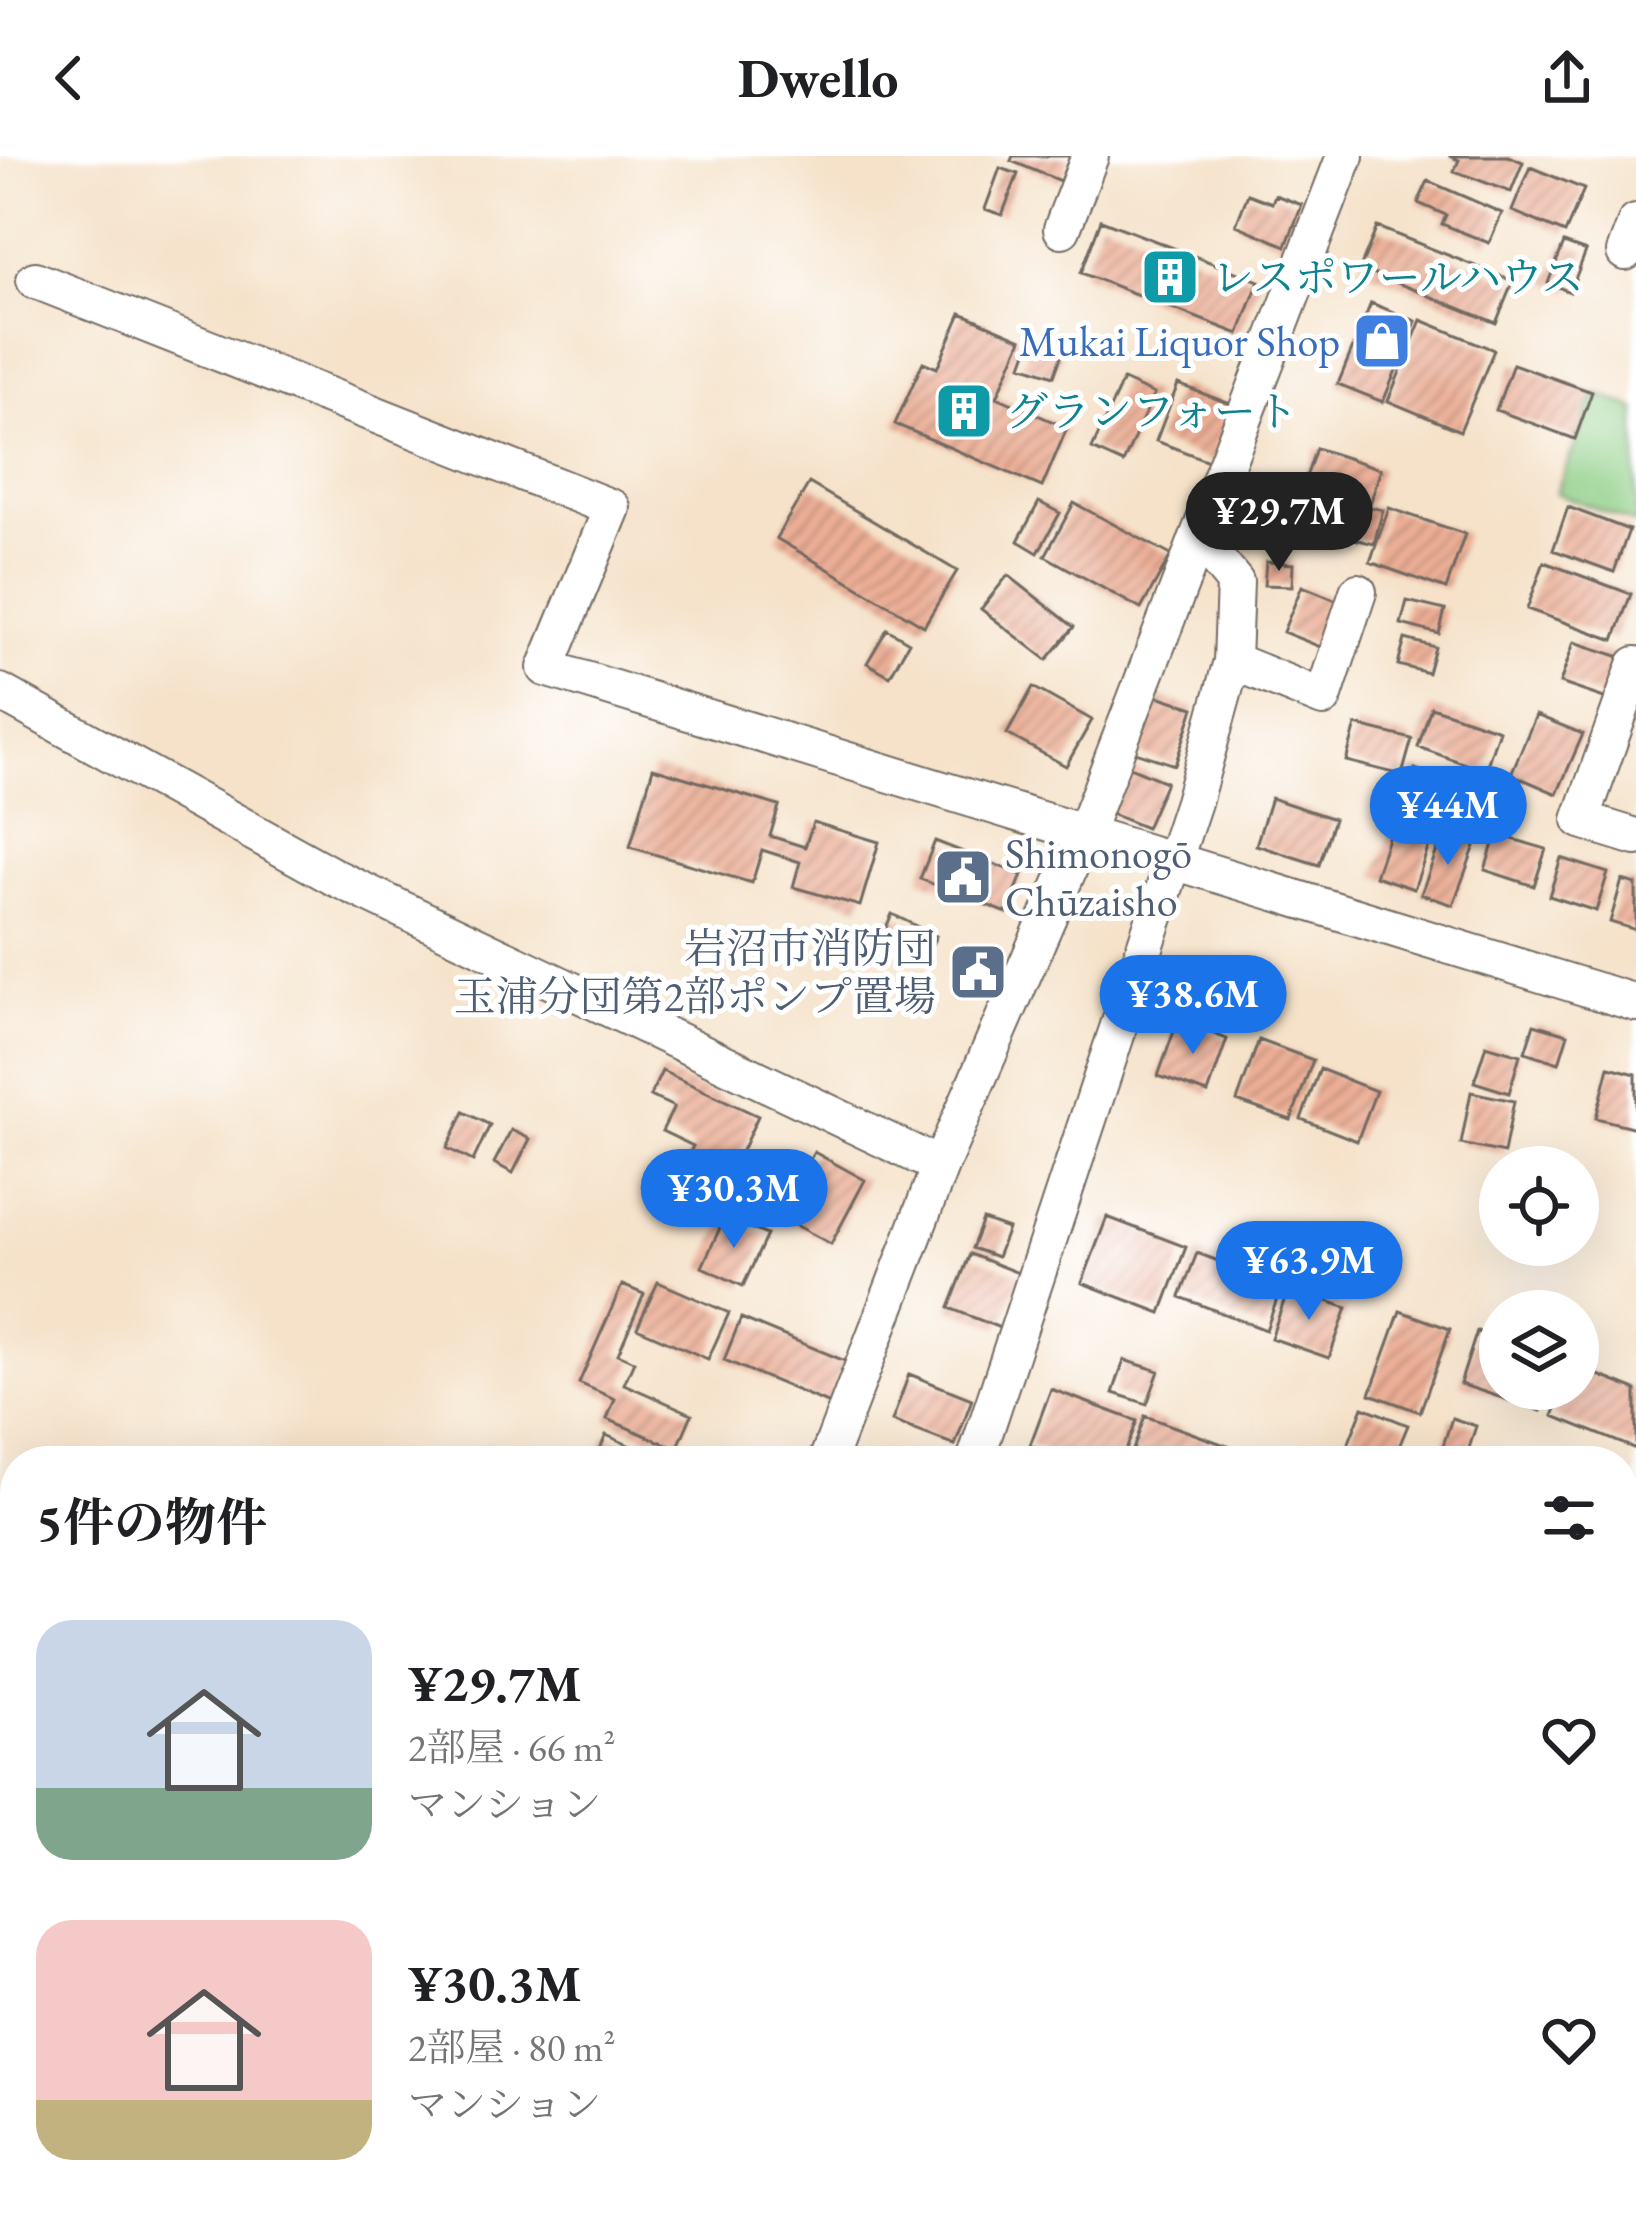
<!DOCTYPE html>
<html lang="ja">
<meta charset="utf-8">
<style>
:root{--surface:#fff;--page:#f6f6f6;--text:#202124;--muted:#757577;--accent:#1a73e8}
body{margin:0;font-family:"EB Garamond","Noto Serif JP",serif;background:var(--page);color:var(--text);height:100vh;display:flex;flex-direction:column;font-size:45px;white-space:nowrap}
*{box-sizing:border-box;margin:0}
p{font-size:39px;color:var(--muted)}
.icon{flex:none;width:66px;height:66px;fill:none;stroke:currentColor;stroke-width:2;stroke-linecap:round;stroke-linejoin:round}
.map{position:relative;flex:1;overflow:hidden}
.panel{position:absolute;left:0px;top:1290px;width:1638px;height:771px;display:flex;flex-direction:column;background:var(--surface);border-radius:48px 48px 0 0;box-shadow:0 12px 48px #0002}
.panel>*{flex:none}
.buttons{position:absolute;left:1479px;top:990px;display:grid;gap:24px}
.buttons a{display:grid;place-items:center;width:120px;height:120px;border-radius:50%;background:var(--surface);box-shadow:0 12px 48px #0002;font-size:60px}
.price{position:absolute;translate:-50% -102px;padding:0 27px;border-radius:42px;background:var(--accent);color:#fff;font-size:39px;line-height:78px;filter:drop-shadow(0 3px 6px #0008)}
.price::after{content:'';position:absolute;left:50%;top:72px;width:36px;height:27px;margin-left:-18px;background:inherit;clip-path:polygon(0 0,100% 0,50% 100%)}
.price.active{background:#222;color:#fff}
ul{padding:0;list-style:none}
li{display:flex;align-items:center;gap:36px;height:300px;padding:0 36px}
li span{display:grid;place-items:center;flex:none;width:336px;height:240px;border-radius:36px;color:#555}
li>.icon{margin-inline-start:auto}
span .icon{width:144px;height:144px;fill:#fffc;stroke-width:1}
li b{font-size:51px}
h2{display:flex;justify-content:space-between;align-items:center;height:144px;padding:0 36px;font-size:51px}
header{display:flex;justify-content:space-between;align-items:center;height:156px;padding:0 36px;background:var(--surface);font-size:54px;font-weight:700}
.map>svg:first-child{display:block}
</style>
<header><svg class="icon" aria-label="back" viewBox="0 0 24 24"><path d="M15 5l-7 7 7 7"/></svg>Dwello<svg class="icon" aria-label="share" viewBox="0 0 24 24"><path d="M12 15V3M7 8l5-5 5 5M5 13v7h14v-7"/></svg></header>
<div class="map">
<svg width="1636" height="2059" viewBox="0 0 1636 2059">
<defs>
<pattern id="building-hatch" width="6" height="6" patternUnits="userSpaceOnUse" patternTransform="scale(3)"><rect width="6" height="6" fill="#ecae95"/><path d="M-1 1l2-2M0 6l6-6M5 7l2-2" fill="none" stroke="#bf8e7a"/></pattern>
</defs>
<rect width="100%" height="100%" fill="#fff"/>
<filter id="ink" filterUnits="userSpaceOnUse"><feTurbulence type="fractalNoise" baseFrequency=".00833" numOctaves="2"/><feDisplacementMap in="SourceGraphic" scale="24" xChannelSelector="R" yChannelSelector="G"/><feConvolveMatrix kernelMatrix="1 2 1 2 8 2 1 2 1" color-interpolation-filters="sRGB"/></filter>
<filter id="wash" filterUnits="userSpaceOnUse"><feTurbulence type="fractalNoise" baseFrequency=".004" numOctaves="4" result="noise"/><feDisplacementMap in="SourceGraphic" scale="48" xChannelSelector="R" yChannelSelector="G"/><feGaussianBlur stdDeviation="2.7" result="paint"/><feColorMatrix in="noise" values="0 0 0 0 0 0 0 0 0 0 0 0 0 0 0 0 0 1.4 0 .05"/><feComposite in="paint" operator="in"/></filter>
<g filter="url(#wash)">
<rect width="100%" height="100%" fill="#f5e2c9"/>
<path fill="#8ece85" stroke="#5c7c58" stroke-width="3" d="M1596 237 1636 253V368L1556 337Z"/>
<g id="blocks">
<path fill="url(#building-hatch)" d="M1013 0H1070L1060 25 1011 5Z
M1449 0H1508L1523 6 1511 36 1454 15 1459 4Z
M1530 11 1584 33 1565 77 1512 55Z
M1000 12 1018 18 1002 59 985 53Z
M1428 25 1502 57 1489 87 1442 68 1446 59 1418 47Z
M1248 38 1272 47 1275 39 1302 49 1286 90 1236 69Z
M1101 64 1259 125 1239 178 1081 117Z
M1377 71 1513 125 1496 167 1360 112Z
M1564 87 1586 95 1570 136 1548 127Z
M1371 147 1416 165 1383 246 1338 228Z
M961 157 1022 183 997 241 1067 272 1042 331 895 268 923 206 937 212Z
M1421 164 1494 194 1460 275 1388 245Z
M1030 187 1062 198 1054 220 1022 209Z
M1513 208 1592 236 1575 283 1496 254Z
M1123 224 1154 238 1123 307 1092 293Z
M1178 228 1233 249 1211 306 1156 285Z
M1316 292 1381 313 1370 348 1304 327Z
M809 327 957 415 924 470 776 382Z
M1319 339 1383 354 1374 388 1310 372Z
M1039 346 1060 357 1038 397 1018 385Z
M1074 347 1171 399 1141 453 1045 400Z
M1568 351 1629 374 1614 416 1553 394Z
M1389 352 1465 378 1446 433 1370 406Z
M1266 406 1293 408 1292 430 1264 429Z
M1544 406 1631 438 1614 484 1527 453Z
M1008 419 1074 471 1047 504 981 453Z
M1302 430 1346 448 1328 494 1283 476Z
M1407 445 1445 454 1439 478 1401 468Z
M887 473 909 486 890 520 867 507Z
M1405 483 1435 491 1428 517 1398 509Z
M1574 486 1624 502 1610 544 1560 527Z
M1033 531 1092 564 1066 610 1007 578Z
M1148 537 1194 552 1175 609 1129 594Z
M1431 551 1499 574 1485 615 1418 591Z
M1536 559 1583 578 1557 638 1511 618Z
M1356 569 1412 583 1402 619 1346 605Z
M1125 609 1166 626 1146 672 1106 656Z
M653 612 779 650 770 680 805 691 813 666 879 686 860 750 793 731 800 706 762 694 752 727 630 691Z
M1415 613 1474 635 1461 671 1401 650Z
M1271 642 1334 663 1319 709 1256 689Z
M1395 662 1434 675 1414 733 1375 720Z
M1444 675 1476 687 1453 749 1421 738Z
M1496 678 1546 693 1534 730 1485 714Z
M935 685 1022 719 1007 757 920 723Z
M1561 702 1608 717 1596 755 1549 740Z
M1622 724 1636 728V774L1610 766Z
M892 758 936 780 929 795 885 774Z
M973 792 1000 808 985 834 957 817Z
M1178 864 1227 883 1208 937 1158 920Z
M1534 868 1568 878 1559 907 1525 896Z
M1259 884 1313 904 1291 964 1237 945Z
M1486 889 1520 899 1509 937 1474 926Z
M1609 911 1636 918V972L1596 962Z
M1320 913 1376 935 1357 985 1301 963Z
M662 915 758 960 727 1027 685 1007 693 990 662 975 674 951 650 940Z
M1471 936 1514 945 1504 997 1461 988Z
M464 956 490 969 473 1005 447 992Z
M511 974 530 983 513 1017 494 1007Z
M814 996 865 1024 831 1088 779 1060Z
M725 1061 767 1079 743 1130 702 1111Z
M1107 1061 1186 1091 1161 1157 1082 1127Z
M983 1064 1008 1073 997 1101 972 1092Z
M1197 1097 1282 1129 1266 1174 1180 1141Z
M970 1098 1021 1118 1000 1172 949 1152Z
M658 1126 729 1157 708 1203 637 1172Z
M622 1129 644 1138 618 1198 634 1205 624 1228 692 1258 677 1293 607 1263 615 1243 579 1227Z
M1289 1131 1347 1152 1329 1202 1271 1182Z
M1400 1155 1450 1173 1420 1256 1370 1238Z
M741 1162 850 1207 832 1249 724 1204Z
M1477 1175 1500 1183V1233H1548L1541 1255 1460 1228Z
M1124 1204 1159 1215 1147 1248 1113 1237Z
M1578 1211 1636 1234V1293L1553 1260 1564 1233H1578Z
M909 1218 972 1243 955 1289 892 1265Z
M1051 1233 1137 1265 1122 1305H1073L1030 1289Z
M1363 1251 1408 1269 1393 1305H1375L1346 1294Z
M1145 1260 1244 1296 1241 1305H1129Z
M1452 1262 1476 1270 1465 1305H1438Z
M606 1279 665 1305H595Z
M1623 1654 1636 1658V1708L1623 1704Z
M1623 1970 1636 1974 1632 2011 1623 2008Z
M371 2046H415L410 2059H366Z
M427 2046H519L514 2059H422Z
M1165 2046 1161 2059H1073L1036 2047Z
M1224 2046H1324L1320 2059H1220Z
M1332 2046H1343L1381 2059H1328Z
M1473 2046H1495L1528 2059H1468Z"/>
</g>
</g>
<g filter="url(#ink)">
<use href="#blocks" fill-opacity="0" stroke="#726b62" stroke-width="3"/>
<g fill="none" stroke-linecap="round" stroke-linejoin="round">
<defs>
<path id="minor" d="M1062 73 1090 0
M1625 96 1636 67
M35 124 612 352 546 512 1636 847
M1232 505 1323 542 1358 436
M1636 509 1581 664 1636 681
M0 536 336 722 940 1010
M827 1305 940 1010 1085 675 1345 0
M975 1305 1193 646 1232 505 1235 426 1198 381
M1623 1382 1636 1347
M1623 1455 1636 1459
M1623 1844 1636 1848
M531 2059 536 2046
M847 2059 854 2046
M1177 2059 1182 2046"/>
</defs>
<use href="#minor" stroke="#726b62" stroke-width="40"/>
<use href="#minor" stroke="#fff" stroke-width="36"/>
</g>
</g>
<defs>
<symbol id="building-square" viewBox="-11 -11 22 22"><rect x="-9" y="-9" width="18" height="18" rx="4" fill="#0f9aa8" stroke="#fff"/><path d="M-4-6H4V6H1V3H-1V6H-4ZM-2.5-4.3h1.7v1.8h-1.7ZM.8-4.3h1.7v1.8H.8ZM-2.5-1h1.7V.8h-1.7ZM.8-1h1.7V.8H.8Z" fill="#fff"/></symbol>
<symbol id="shop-square" viewBox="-11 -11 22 22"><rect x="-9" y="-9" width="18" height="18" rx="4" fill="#3f7fe0" stroke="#fff"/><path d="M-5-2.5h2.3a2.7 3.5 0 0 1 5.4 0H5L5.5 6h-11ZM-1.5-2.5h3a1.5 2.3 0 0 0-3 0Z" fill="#fff"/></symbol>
<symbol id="civic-square" viewBox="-11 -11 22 22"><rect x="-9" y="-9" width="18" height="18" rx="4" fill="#5c6f8a" stroke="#fff"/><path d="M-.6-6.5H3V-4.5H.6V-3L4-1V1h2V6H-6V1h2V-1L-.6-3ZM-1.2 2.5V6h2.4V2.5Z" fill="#fff"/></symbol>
</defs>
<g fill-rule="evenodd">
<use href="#building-square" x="1137" y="88" width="66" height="66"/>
<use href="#shop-square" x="1349" y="152" width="66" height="66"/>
<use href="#building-square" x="931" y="222" width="66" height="66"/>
<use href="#civic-square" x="930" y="688" width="66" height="66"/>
<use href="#civic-square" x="945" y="783" width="66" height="66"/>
</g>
<g text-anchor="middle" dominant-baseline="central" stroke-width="10" stroke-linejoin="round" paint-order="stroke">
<g font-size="42" fill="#0d838f" stroke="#fff" text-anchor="start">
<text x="1212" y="121">レスポワールハウス</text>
<text x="1006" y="255">グランフォート</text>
</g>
<g font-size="42" fill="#366cbe" stroke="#fff" text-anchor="end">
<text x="1340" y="185">Mukai Liquor Shop</text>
</g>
<g font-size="42" fill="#4e5e75" stroke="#fff" text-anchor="start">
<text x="1005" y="697">Shimonogō<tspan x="1005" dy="48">Chūzaisho</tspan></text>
<text x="936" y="792" text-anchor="end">岩沼市消防団<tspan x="936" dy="48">玉浦分団第2部ポンプ置場</tspan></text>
</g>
</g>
</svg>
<div class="buttons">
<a><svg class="icon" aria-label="locate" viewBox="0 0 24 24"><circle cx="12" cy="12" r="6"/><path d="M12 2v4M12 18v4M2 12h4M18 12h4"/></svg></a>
<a><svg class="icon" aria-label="layers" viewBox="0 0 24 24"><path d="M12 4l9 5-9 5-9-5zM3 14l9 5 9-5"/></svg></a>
</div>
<b class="price active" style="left:1279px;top:418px">¥29.7M</b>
<b class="price" style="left:1448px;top:712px">¥44M</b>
<b class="price" style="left:1193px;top:901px">¥38.6M</b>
<b class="price" style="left:734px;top:1095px">¥30.3M</b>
<b class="price" style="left:1309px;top:1167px">¥63.9M</b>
<section class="panel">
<h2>5件の物件<svg class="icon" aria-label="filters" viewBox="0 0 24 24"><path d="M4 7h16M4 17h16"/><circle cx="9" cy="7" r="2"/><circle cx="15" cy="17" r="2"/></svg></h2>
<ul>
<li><span style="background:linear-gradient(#c9d6e8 70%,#7fa58c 0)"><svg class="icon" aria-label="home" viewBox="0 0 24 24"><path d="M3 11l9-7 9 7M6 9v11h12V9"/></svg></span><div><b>¥29.7M</b><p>2部屋 · 66 m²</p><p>マンション</p></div><svg class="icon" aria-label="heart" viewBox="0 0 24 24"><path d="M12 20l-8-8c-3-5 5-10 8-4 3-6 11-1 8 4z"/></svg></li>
<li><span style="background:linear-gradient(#f6c9c9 75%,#c2b280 0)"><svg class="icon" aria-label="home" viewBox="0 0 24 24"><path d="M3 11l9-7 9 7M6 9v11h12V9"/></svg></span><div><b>¥30.3M</b><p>2部屋 · 80 m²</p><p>マンション</p></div><svg class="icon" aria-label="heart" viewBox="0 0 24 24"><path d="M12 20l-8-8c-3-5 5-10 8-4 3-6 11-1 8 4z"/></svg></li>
</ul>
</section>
</div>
